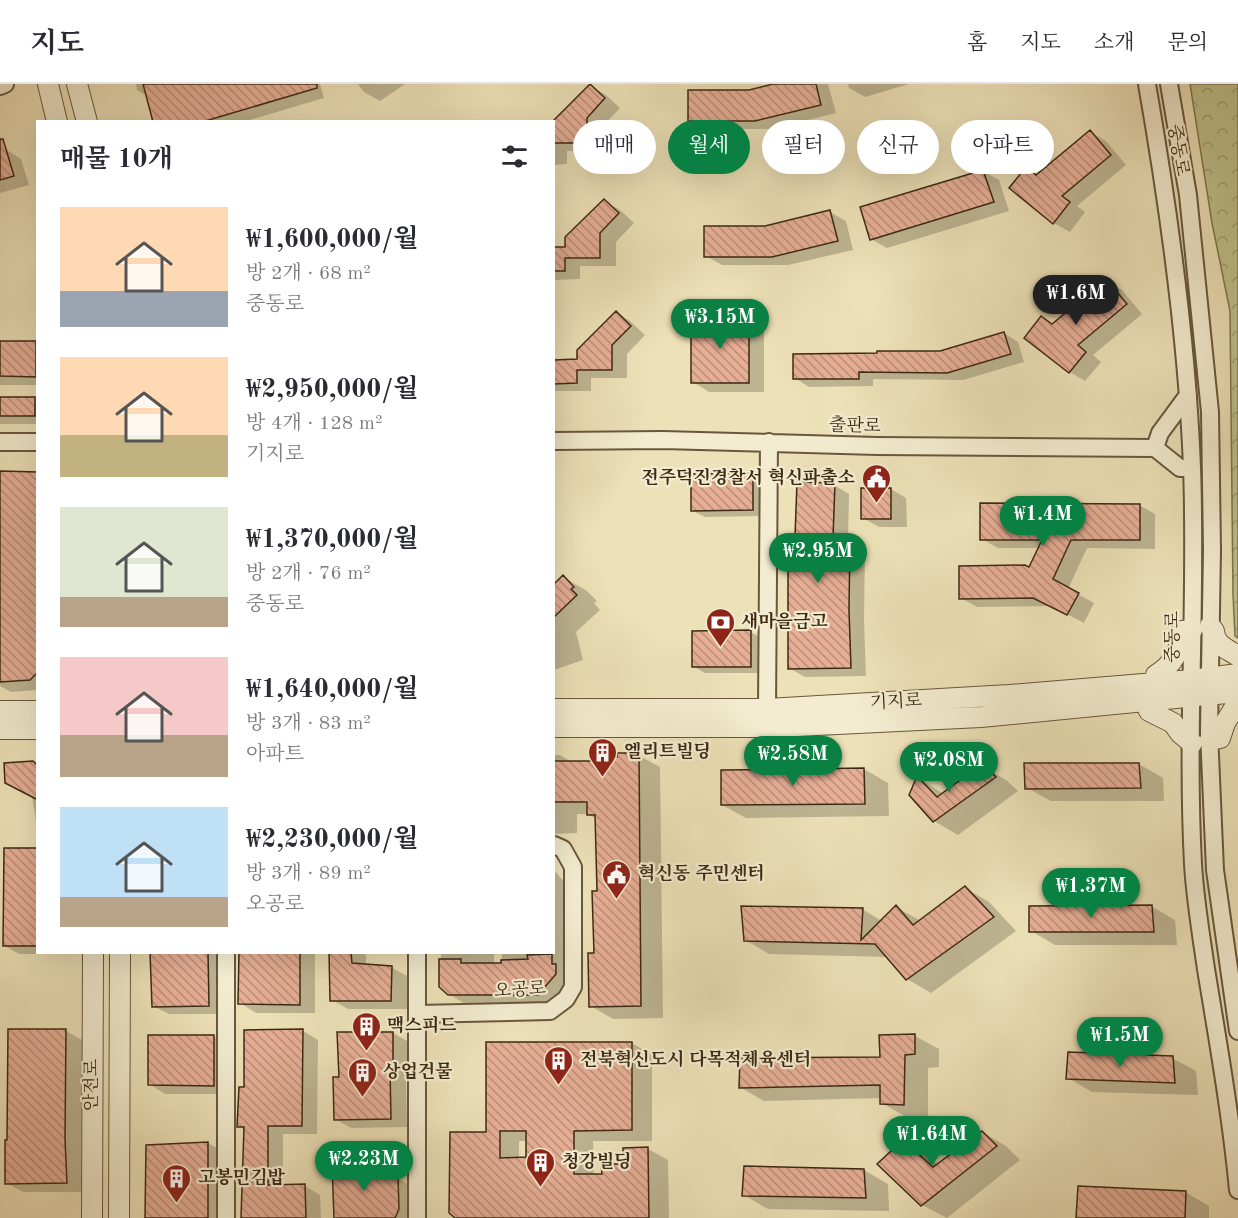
<!DOCTYPE html>
<html lang="ko">
<meta charset="utf-8">
<style>
:root{--surface:#fff;--page:#f2f2f3;--text:#2b2b33;--muted:#7c7c81;--line:#e1e1e2;--accent:#0b8043}
body{margin:0;font-family:"Old Standard TT","Noto Serif KR",serif;background:var(--page);color:var(--text);height:100vh;display:flex;flex-direction:column;font-size:22px;white-space:nowrap}
*{box-sizing:border-box;margin:0}
p{font-size:20px;color:var(--muted)}
.icon{flex:none;width:33px;height:33px;fill:none;stroke:currentColor;stroke-width:2;stroke-linecap:round;stroke-linejoin:round}
.map{position:relative;flex:1;overflow:hidden}
.details{position:absolute;left:36px;top:36px;width:519px;height:834px;display:flex;flex-direction:column;background:var(--surface);border-radius:0px;box-shadow:0 6px 24px #0002}
.details>*{flex:none}
.guide{position:absolute;left:573px;top:36px;width:570px;height:54px;display:flex;gap:12px}
.price{position:absolute;translate:-50% -51px;padding:0 14px;border-radius:21px;background:var(--accent);color:#fff;font-size:20px;line-height:39px;filter:drop-shadow(0 2px 3px #0008)}
.price::after{content:'';position:absolute;left:50%;top:36px;width:18px;height:14px;margin-left:-9px;background:inherit;clip-path:polygon(0 0,100% 0,50% 100%)}
.price.current{background:#222;color:#fff}
ul{padding:0;list-style:none}
li{display:flex;align-items:center;gap:18px;height:150px;padding:0 24px}
li span{display:grid;place-items:center;flex:none;width:168px;height:120px;border-radius:0px;color:#555}
li>.icon{margin-inline-start:auto}
span .icon{width:72px;height:72px;fill:#fffc;stroke-width:1}
li b{font-size:26px}
h2{display:flex;justify-content:space-between;align-items:center;height:72px;padding:0 24px;font-size:26px}
.chip{padding:0 21px;border-radius:27px;background:var(--surface);box-shadow:0 6px 24px #0002;font-size:21px;line-height:54px}
.chip.current{background:var(--accent);color:#fff}
header{display:flex;align-items:center;gap:36px;box-sizing:border-box;height:84px;padding:0 30px;background:var(--surface);border-bottom:2px solid var(--line)}
header strong{font-size:28px}
nav{display:flex;gap:33px;margin-inline-start:auto;font-size:21px}
.map>svg:first-child{display:block}
</style>
<header>
<strong>지도</strong>
<nav><a>홈</a><a>지도</a><a>소개</a><a>문의</a></nav>
</header>
<div class="map">
<svg width="1238" height="1134" viewBox="0 0 1238 1134">
<defs>
<pattern id="park-crowns" width="20" height="18" patternUnits="userSpaceOnUse" patternTransform="scale(1.5)"><rect width="20" height="18" fill="#bec18a"/><path d="M2 6a3 3 0 1 1 6 0M12 15a3 3 0 1 1 6 0" fill="none" stroke="#9c9d70"/></pattern>
<pattern id="building-back-hatch" width="6" height="6" patternUnits="userSpaceOnUse" patternTransform="scale(1.5)"><rect width="6" height="6" fill="#e6ae95"/><path d="M-1 5l2 2M0 0l6 6M5-1l2 2" fill="none" stroke="#bc8e78"/></pattern>
</defs>
<rect width="100%" height="100%" fill="#ede1b7"/>
<filter id="stains"><feTurbulence type="fractalNoise" baseFrequency=".00333" numOctaves="4"/><feColorMatrix values="0 0 0 0 .2 0 0 0 0 .09 0 0 0 0 .02 0 0 0 .5 -.17"/></filter>
<radialGradient id="worn" r=".72"><stop offset=".6" stop-color="#630" stop-opacity="0"/><stop offset="1" stop-color="#630" stop-opacity=".3"/></radialGradient>
<path fill="url(#park-crowns)" stroke="#7e754f" stroke-width="1.5" d="M1190 0H1238V554L1235 552 1233 511 1230 227 1212 139Z"/>
<path fill="#0003" fill-rule="evenodd" d="M136 0H320L324 14 243 38H154L147 12 137 6Z
M358 0H405L380 17 364 8Z
M780 0H828L836 29 772 45H705L689 36 749 8Z
M848 0H909L865 13 849 4Z
M590 2 606 11 620 24 602 43V67H567V80L554 81V38Z
M1090 48 1106 57 1126 81 1077 122 1085 128 1070 148 1054 139 1026 85 1038 91Z
M5 65 21 75 29 101 0 109V67Z
M983 87 999 96 1009 127 887 164 871 155Z
M604 117 620 126 634 139 616 158V182H580V195L554 196V164H566Z
M830 128 846 137 853 166 788 181H722L706 172 765 143Z
M1106 197 1122 206 1142 230 1093 271 1101 278 1085 297 1070 288 1053 241Z
M616 229 630 237 645 251 627 270V294H591V307H554V277H578Z
M749 236 764 245V308H709L693 298Z
M1004 249 1018 258 1024 278 963 296 873 295V302L809 303 795 294 940 268Z
M0 259 38 260V301H0Z
M0 315H35L38 316V340H0Z
M0 389H38V606L11 608 0 602Z
M753 390 764 397 765 432 705 433 693 427Z
M834 401 849 410 848 456 865 465 864 536 866 592 805 593 789 584 797 455Z
M891 405 906 414 907 443H879L863 434Z
M1139 421 1155 430V465L1087 464 1068 505 1094 519 1084 539 1051 522 977 523 961 514 1030 486 1040 464H998L982 455Z
M563 493 587 507 597 517 594 519 600 526 576 548 583 576 554 586V502Z
M751 548 763 555V589H705L694 583Z
M554 671H560L573 679 611 678 638 671 660 683 663 934 613 935 591 922 598 808 597 735 588 730H577V749L554 750Z
M33 679 38 681V751L32 712Z
M1139 680 1163 694 1164 717H1051L1027 704Z
M982 682 1006 696 1018 707 958 751 934 737 918 694 944 710Z
M864 685 888 699 889 732 746 734 722 721V687Z
M38 765V868L79 870H19L5 862Z
M554 786 566 800 572 890 555 919 465 920 449 910 441 902V868H494V880H502V868H554Z
M965 804 989 818 1016 847 931 909 907 895 888 873 769 870 745 856 862 825 882 837 896 823 921 837Z
M1151 822 1175 836 1177 861H1055L1031 847Z
M152 868H222L224 930H169L153 922Z
M240 868H315V929H256L240 919Z
M331 868H362L366 871V881L391 883 407 892V925H348L332 916Z
M9 947H66L82 956 81 1065 82 1108H23L7 1099 9 1057Z
M303 947 318 956 317 1050H283V1102H305L320 1111 321 1134H244L245 1046 239 1042 246 1005Z
M393 949 409 958V993L406 994 407 1043 351 1044 335 1035 341 995Z
M915 952 939 965V983L928 984V1034L906 1033 882 1019V1014L764 1017 740 1003 881 974Z
M214 953 230 962V1010H165L149 1000Z
M632 959 652 971V1057H593L594 1092 603 1091 625 1081V1065H648L668 1076 669 1134H457L488 1049ZM519 1057H528V1075H519Z
M1172 974 1196 987 1198 1011 1092 1008 1068 994Z
M982 1048 1006 1062 1020 1076 947 1134 922 1121 903 1058 927 1072 938 1081Z
M208 1059 222 1067V1134H147Z
M379 1081 395 1090V1093L413 1103 414 1134H335Z
M864 1086 888 1100 889 1127 768 1125 744 1111Z
M1185 1108 1209 1122V1134H1078Z"/>
<path fill="url(#building-back-hatch)" stroke="#3d2914" stroke-width="1.5" fill-rule="evenodd" d="M143 0H317V4L202 38H153Z
M590 0 605 14 587 34V59H554V36Z
M773 0H816L821 21 755 37H688V6H749Z
M1090 46 1111 71 1062 112 1070 118 1053 140 1009 104 1026 83 1036 91Z
M0 55H3L14 92 0 96Z
M983 86 994 118 870 156 860 123Z
M604 115 619 129 600 149V174H565V187H554V163H565V153Z
M830 126 838 157 772 173H704V142H765Z
M1106 195 1127 220 1078 261 1086 268 1069 289 1024 254 1041 232 1052 240Z
M616 227 631 242 612 261V286H577V299L554 300V276L577 275V266Z
M691 234H749V299H691Z
M1004 248 1011 270 947 289 859 288V295H793V270L877 269V267H940Z
M0 257H36V293L0 292Z
M0 313H35V332H0Z
M0 387 38 388V588L30 596 0 598Z
M753 389V426L691 427V390Z
M797 398 835 399 833 454H850L849 526 851 584 788 585V453H795Z
M861 404H891V435H861Z
M980 419 1140 420V456H1071L1053 495 1079 509 1067 531 1033 514 959 515V482L1025 481 1029 483 1042 456H980Z
M563 491 574 503 571 505 577 511 554 533V500Z
M751 546V583H692V547Z
M617 669H639L641 922 589 923 588 869H594L592 807H597L595 731H587V718H554V677H609V674L617 673Z
M33 677 38 682V716L5 699 4 679Z
M1024 679H1139L1141 704 1025 705Z
M982 680 996 693 933 738 909 711 917 692 937 713Z
M864 684 865 720 721 721V686Z
M4 764H38V862H3Z
M965 802 994 833 906 896 875 860 744 857 741 822 863 824 861 856 896 821 913 841Z
M1152 821 1154 848H1029V822Z
M150 868H208L209 922 152 923Z
M239 868 300 869V921L238 920Z
M329 868H351L352 879 392 882 391 917H330Z
M552 870V880H556V890L538 911H448L439 903V875H461V879H501V876L528 875 527 871Z
M8 945H66L65 1055 67 1099 5 1100V1056H7Z
M303 945 302 1042H268V1101L305 1100 306 1134H241L244 1043H237L239 1003H244V946Z
M337 948H393V985H390L391 1035 334 1036 333 993H339Z
M915 950V970L905 971 904 1021 880 1020V1001L739 1004 740 974 880 973 879 951Z
M148 951H214V1002L148 1001Z
M486 958H632V1046L574 1047V1090H602L601 1080H623V1064L648 1063 649 1134H455L449 1129 450 1048H486ZM500 1047H526V1073L500 1074Z
M1068 968 1173 972 1175 999 1066 995Z
M982 1047 997 1062 921 1122 877 1080 903 1056 933 1083Z
M208 1058V1134H145L146 1061Z
M379 1079V1092H398L399 1125 395 1134H334L332 1081Z
M744 1082 864 1085 866 1114 742 1112Z
M1078 1102 1186 1107 1185 1134H1076Z"/>
<g fill="none" stroke-linecap="round" stroke-linejoin="round">
<defs>
<path id="minor" d="M1147 0C1169 126 1187 255 1192 383 1197 515 1186 647 1193 780 1195 815 1201 850 1206 885 1218 958 1231 1032 1238 1106
M1169 0 1188 111 1210 328 1212 466 1209 648 1215 786 1238 947
M0 2 5 0
M554 357 663 356 877 362 1155 364 1180 384H1192
M0 358H38
M1155 364 1160 349 1188 311
M767 625 769 358
M226 868V1134
M417 868V1134
M417 930 550 927 566 915 573 903V783L563 765 554 761"/>
<path id="tertiary" d="M48 0 57 38
M77 0 87 38
M1210 542 1214 547C1215 561 1227 565 1238 572
M1155 599 1156 591C1173 581 1180 567 1182 547L1192 546
M1145 617 1149 627 1173 639 1180 649 1192 659
M554 625H767L1009 611 1192 596 1238 590
M0 627H38
M554 643H776L981 633 1238 608
M0 645H38
M1210 656 1220 654 1225 639 1238 618
M92 1134 93 868
M119 1134 120 868"/>
</defs>
<use href="#minor" stroke="#69573d" stroke-width="20"/>
<use href="#tertiary" stroke="#69573d" stroke-width="22"/>
<use href="#minor" stroke="#f3ecd0" stroke-width="16"/>
<use href="#tertiary" stroke="#f3ecd0" stroke-width="20"/>
</g>
<defs>
<symbol id="civic-pin" viewBox="-11 -11 22 30"><path d="M0 17L-7.5 6A9.5 9.5 0 1 1 7.5 6Z" fill="#8f2418" stroke="#f3ecd0"/><path d="M-.6-6.5H3V-4.5H.6V-3L4-1V1h2V6H-6V1h2V-1L-.6-3ZM-1.2 2.5V6h2.4V2.5Z" fill="#fff"/></symbol>
<symbol id="bank-pin" viewBox="-11 -11 22 30"><path d="M0 17L-7.5 6A9.5 9.5 0 1 1 7.5 6Z" fill="#8f2418" stroke="#f3ecd0"/><path d="M-6-4H6V4H-6ZM0-2.3a2.3 2.3 0 1 0 0 4.6a2.3 2.3 0 1 0 0-4.6Z" fill="#fff"/></symbol>
<symbol id="building-pin" viewBox="-11 -11 22 30"><path d="M0 17L-7.5 6A9.5 9.5 0 1 1 7.5 6Z" fill="#8f2418" stroke="#f3ecd0"/><path d="M-4-6H4V6H1V3H-1V6H-4ZM-2.5-4.3h1.7v1.8h-1.7ZM.8-4.3h1.7v1.8H.8ZM-2.5-1h1.7V.8h-1.7ZM.8-1h1.7V.8H.8Z" fill="#fff"/></symbol>
</defs>
<g fill-rule="evenodd">
<use href="#civic-pin" x="860" y="378" width="33" height="45"/>
<use href="#bank-pin" x="704" y="522" width="33" height="45"/>
<use href="#building-pin" x="586" y="652" width="33" height="45"/>
<use href="#civic-pin" x="600" y="774" width="33" height="45"/>
<use href="#building-pin" x="350" y="926" width="33" height="45"/>
<use href="#building-pin" x="542" y="960" width="33" height="45"/>
<use href="#building-pin" x="346" y="972" width="33" height="45"/>
<use href="#building-pin" x="524" y="1062" width="33" height="45"/>
<use href="#building-pin" x="160" y="1078" width="33" height="45"/>
</g>
<g text-anchor="middle" dominant-baseline="central" stroke-width="4.5" stroke-linejoin="round" paint-order="stroke">
<g font-size="18" fill="#3d2914" stroke="#f3ecd0">
<text transform="translate(1178 66) rotate(80)">중동로</text>
<text transform="translate(855 342) rotate(2)">출판로</text>
<text transform="translate(1173 553) rotate(-90)">중동로</text>
<text transform="translate(896 618) rotate(-3)">기지로</text>
<text transform="translate(520 906) rotate(-4)">오공로</text>
<text transform="translate(92 1001) rotate(-90)">안전로</text>
</g>
<g font-size="18" font-weight="bold" fill="#3d2914" stroke="#f3ecd0" text-anchor="start">
<text x="855" y="394" text-anchor="end">전주덕진경찰서 혁신파출소</text>
<text x="741" y="538">새마을금고</text>
<text x="624" y="668">엘리트빌딩</text>
<text x="638" y="790">혁신동 주민센터</text>
<text x="387" y="942">맥스피드</text>
<text x="580" y="976">전북혁신도시 다목적체육센터</text>
<text x="383" y="988">상업건물</text>
<text x="562" y="1078">청강빌딩</text>
<text x="198" y="1094">고봉민김밥</text>
</g>
</g>
<rect width="100%" height="100%" filter="url(#stains)"/>
<rect width="100%" height="100%" fill="url(#worn)"/>
</svg>
<b class="price current" style="left:1076px;top:242px">₩1.6M</b>
<b class="price" style="left:720px;top:266px">₩3.15M</b>
<b class="price" style="left:1043px;top:463px">₩1.4M</b>
<b class="price" style="left:818px;top:500px">₩2.95M</b>
<b class="price" style="left:793px;top:703px">₩2.58M</b>
<b class="price" style="left:949px;top:709px">₩2.08M</b>
<b class="price" style="left:1091px;top:835px">₩1.37M</b>
<b class="price" style="left:1120px;top:984px">₩1.5M</b>
<b class="price" style="left:932px;top:1083px">₩1.64M</b>
<b class="price" style="left:364px;top:1108px">₩2.23M</b>
<div class="guide">
<a class="chip">매매</a>
<a class="chip current">월세</a>
<a class="chip">필터</a>
<a class="chip">신규</a>
<a class="chip">아파트</a>
</div>
<section class="details">
<h2>매물 10개<svg class="icon" aria-label="filters" viewBox="0 0 24 24"><path d="M4 7h16M4 17h16"/><circle cx="9" cy="7" r="2"/><circle cx="15" cy="17" r="2"/></svg></h2>
<ul>
<li><span style="background:linear-gradient(#ffd9b3 70%,#9aa5b1 0)"><svg class="icon" aria-label="home" viewBox="0 0 24 24"><path d="M3 11l9-7 9 7M6 9v11h12V9"/></svg></span><div><b>₩1,600,000/월</b><p>방 2개 · 68 m²</p><p>중동로</p></div></li>
<li><span style="background:linear-gradient(#ffd9b3 65%,#c2b280 0)"><svg class="icon" aria-label="home" viewBox="0 0 24 24"><path d="M3 11l9-7 9 7M6 9v11h12V9"/></svg></span><div><b>₩2,950,000/월</b><p>방 4개 · 128 m²</p><p>기지로</p></div></li>
<li><span style="background:linear-gradient(#dfe7d0 75%,#b9a48a 0)"><svg class="icon" aria-label="home" viewBox="0 0 24 24"><path d="M3 11l9-7 9 7M6 9v11h12V9"/></svg></span><div><b>₩1,370,000/월</b><p>방 2개 · 76 m²</p><p>중동로</p></div></li>
<li><span style="background:linear-gradient(#f6c9c9 65%,#b9a48a 0)"><svg class="icon" aria-label="home" viewBox="0 0 24 24"><path d="M3 11l9-7 9 7M6 9v11h12V9"/></svg></span><div><b>₩1,640,000/월</b><p>방 3개 · 83 m²</p><p>아파트</p></div></li>
<li><span style="background:linear-gradient(#bfe0f5 75%,#b9a48a 0)"><svg class="icon" aria-label="home" viewBox="0 0 24 24"><path d="M3 11l9-7 9 7M6 9v11h12V9"/></svg></span><div><b>₩2,230,000/월</b><p>방 3개 · 89 m²</p><p>오공로</p></div></li>
</ul>
</section>
</div>
